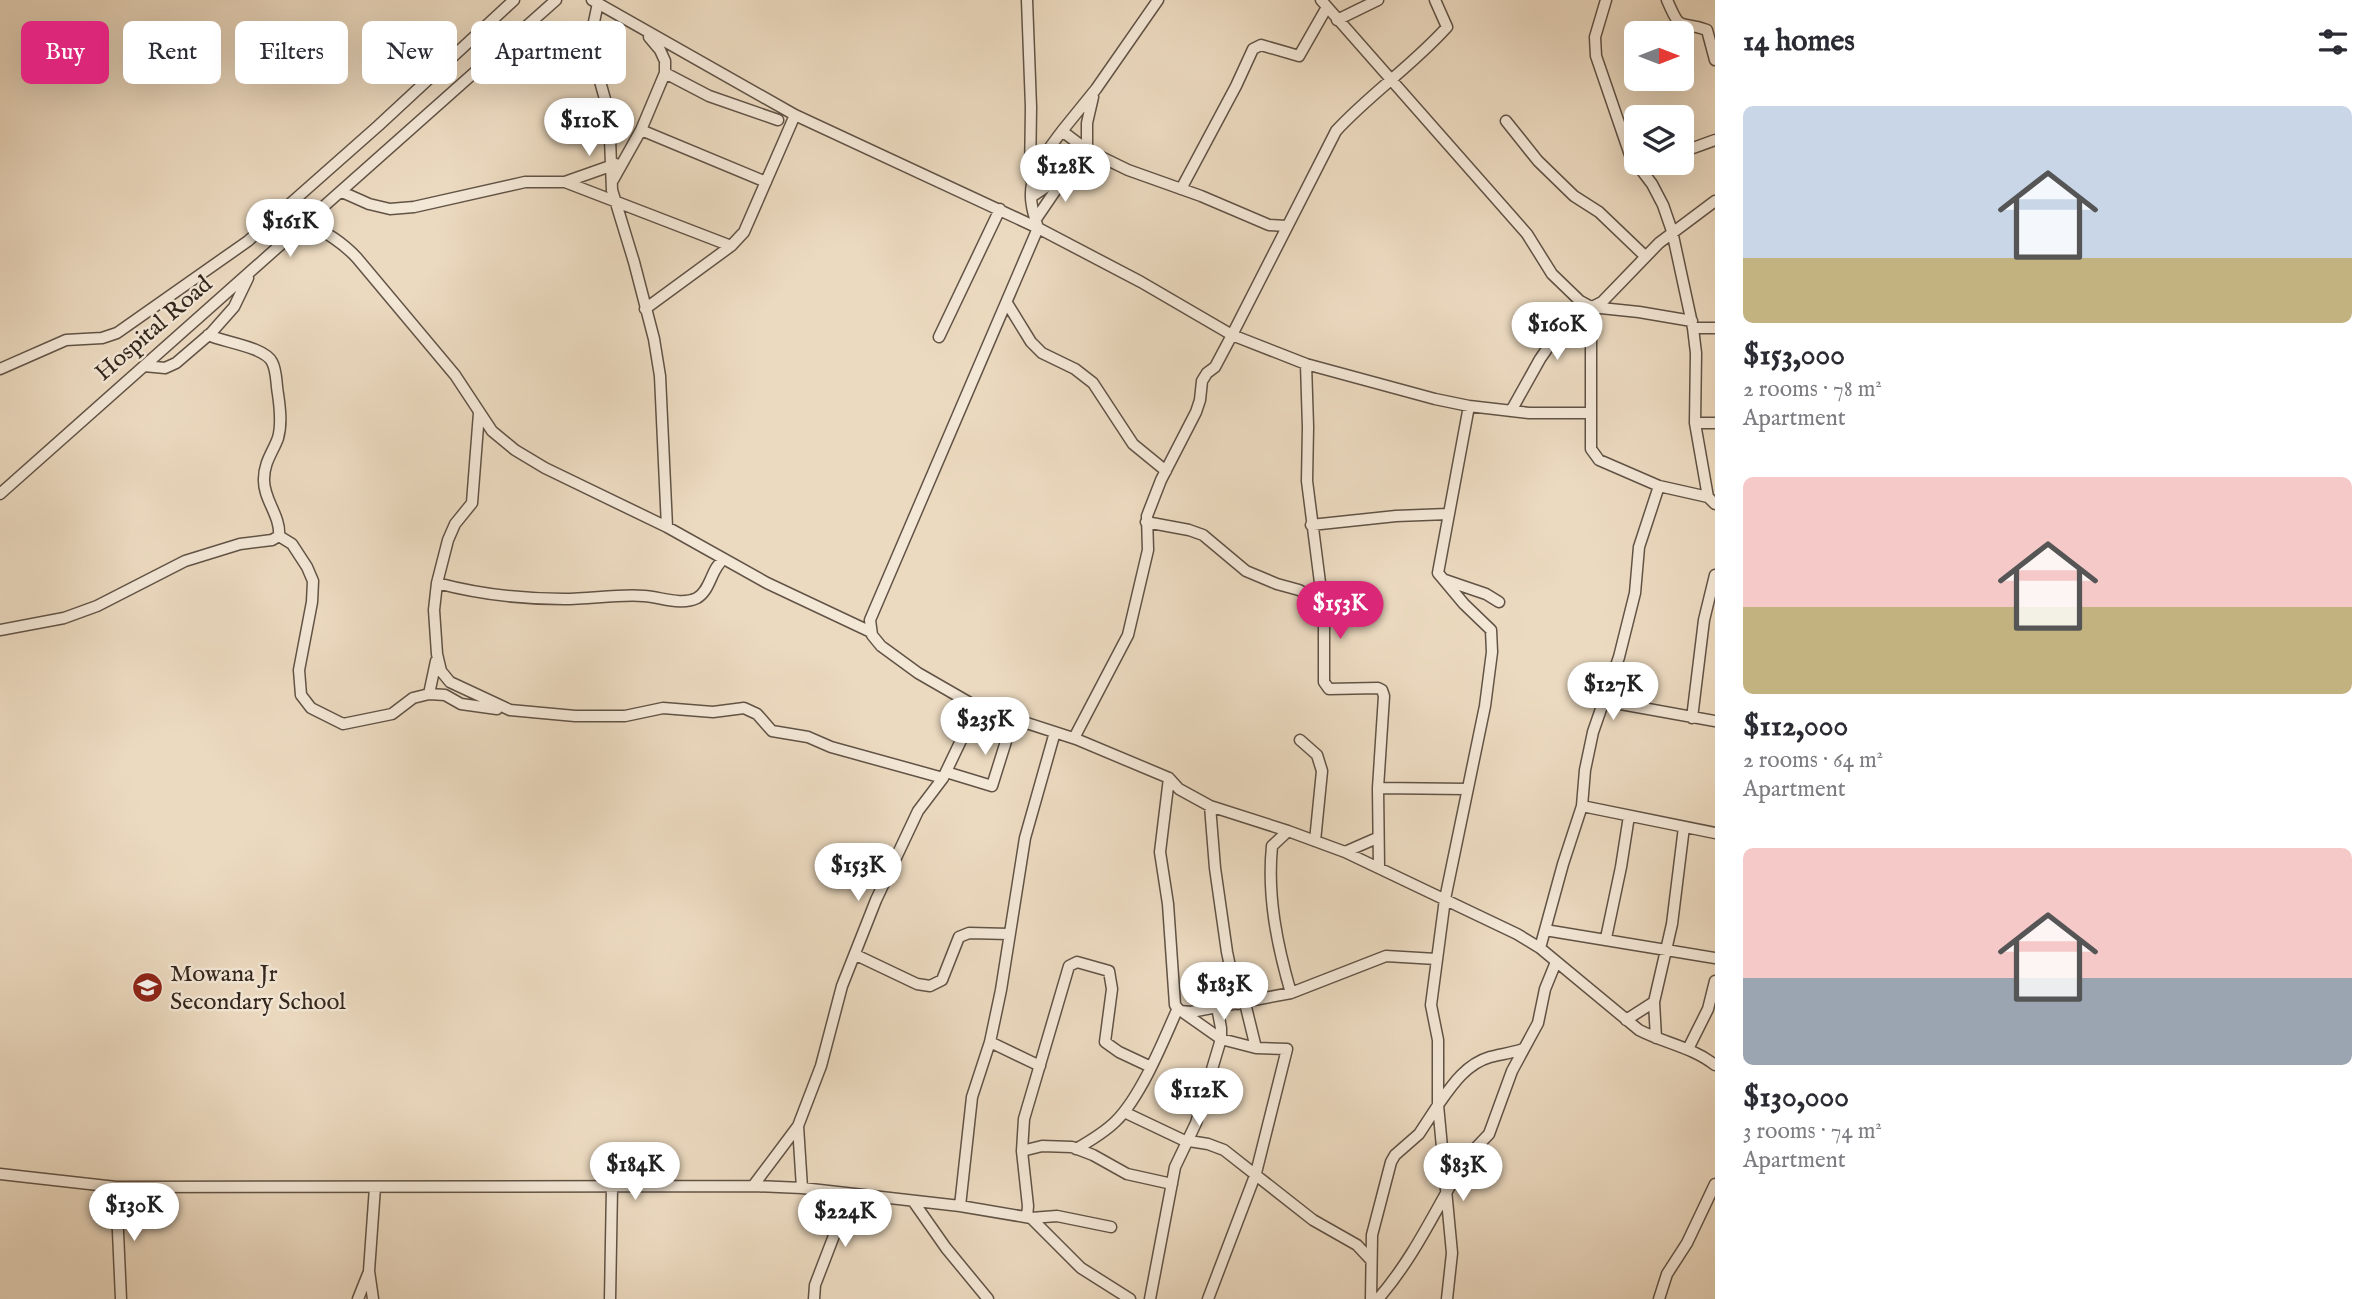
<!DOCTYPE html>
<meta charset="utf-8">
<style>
:root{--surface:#fff;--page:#f2f2f3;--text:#2b2b33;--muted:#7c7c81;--accent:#db2777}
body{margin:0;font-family:"IM FELL English",serif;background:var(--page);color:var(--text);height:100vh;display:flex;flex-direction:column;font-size:26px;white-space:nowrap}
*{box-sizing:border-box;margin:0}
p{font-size:23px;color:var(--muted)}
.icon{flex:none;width:38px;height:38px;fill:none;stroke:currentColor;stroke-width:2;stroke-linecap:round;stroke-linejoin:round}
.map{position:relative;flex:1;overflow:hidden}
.sheet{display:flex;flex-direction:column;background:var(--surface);width:665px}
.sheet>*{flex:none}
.hud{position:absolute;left:21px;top:21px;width:665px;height:63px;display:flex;gap:14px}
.needle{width:46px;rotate:90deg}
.buttons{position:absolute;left:1624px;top:21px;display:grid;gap:14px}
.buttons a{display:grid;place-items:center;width:70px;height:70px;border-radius:10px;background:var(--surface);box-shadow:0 7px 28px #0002;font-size:35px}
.price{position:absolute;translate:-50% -60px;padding:0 16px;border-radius:24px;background:#fff;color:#222;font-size:23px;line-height:46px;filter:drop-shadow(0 2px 4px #0008)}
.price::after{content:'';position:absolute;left:50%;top:42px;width:21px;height:16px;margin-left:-10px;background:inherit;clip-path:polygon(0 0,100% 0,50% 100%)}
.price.selected{background:var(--accent);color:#fff}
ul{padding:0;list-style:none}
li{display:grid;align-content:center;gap:14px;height:371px;padding:0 28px}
li span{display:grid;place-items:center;height:217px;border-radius:10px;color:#555}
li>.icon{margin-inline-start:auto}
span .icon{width:126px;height:126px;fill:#fffc;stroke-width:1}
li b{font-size:30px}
h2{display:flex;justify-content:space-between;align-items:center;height:84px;padding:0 28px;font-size:30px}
.pill{padding:0 24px;border-radius:10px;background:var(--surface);box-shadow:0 7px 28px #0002;font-size:24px;line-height:63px}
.pill.selected{background:var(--accent);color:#fff}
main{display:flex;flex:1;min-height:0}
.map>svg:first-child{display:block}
</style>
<main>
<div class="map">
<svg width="1715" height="1299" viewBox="0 0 1715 1299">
<rect width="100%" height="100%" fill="#ecdac0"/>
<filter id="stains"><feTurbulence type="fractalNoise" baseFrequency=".00286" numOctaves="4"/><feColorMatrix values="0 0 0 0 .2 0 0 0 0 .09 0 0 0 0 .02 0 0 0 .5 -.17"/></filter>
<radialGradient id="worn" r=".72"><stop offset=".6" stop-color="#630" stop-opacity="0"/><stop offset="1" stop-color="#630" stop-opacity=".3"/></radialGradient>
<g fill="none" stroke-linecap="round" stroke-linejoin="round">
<defs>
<path id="minor" d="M592 0 795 115 1038 228 870 620 872 635 881 646 918 673 977 707 1076 739 1169 778 1179 789 1210 806 1288 831 1345 852 1517 934 1540 948 1639 1030C1664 1043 1692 1047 1715 1065
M1027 0 1031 107 1030 178
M1158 0 1096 89 1062 131 1087 150 1128 170 1201 196 1269 225 1286 226
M1321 0 1527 234 1552 274 1580 301 1591 307 1639 312 1692 321
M1606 0 1595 37 1596 56 1630 155 1652 184 1663 205 1672 231 1693 328 1696 353 1695 423 1708 497
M1667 0C1682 35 1678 19 1707 30L1715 60
M598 3 591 36V50L609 113 612 190 634 262 654 339 660 376 667 527
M1337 20 1378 0
M665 73 709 96 778 120
M1506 121 1538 161 1574 196 1599 212 1645 256
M641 130 766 182
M1062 131C1045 154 1026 176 1032 206 1033 213 1036 221 1038 228L1141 282 1232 335 1306 364 1435 399 1469 406 1529 413H1589
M1682 152 1715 140
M613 180 641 130 665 73V61L660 50 649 37
M565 182 616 164
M1181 189 1236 86 1253 49 1261 45 1299 56 1327 7
M342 192 369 204 390 209 414 207 525 182H565L731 246 744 232 795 115
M1031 197 1065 174
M1036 219 1068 172 1087 150V123L1093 97
M307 223C327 233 342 242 357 258L455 375 492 431 515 450 545 468 667 527 767 583 871 632
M1007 303 1031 342 1042 353 1075 369 1093 383 1133 444 1166 471
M1591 307V449L1599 460 1659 486 1708 497 1715 504
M1592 307 1602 302 1659 243 1715 201
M645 309 731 246
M1693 328H1715
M208 335C223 342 265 347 272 362 277 371 276 384 278 394 280 408 282 424 278 438 273 452 264 462 264 479 263 499 281 516 279 536
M939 337 1000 209
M1306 364 1308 427 1307 481 1324 614V682L1329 689 1378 688 1382 690 1384 696 1378 788 1379 868
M144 366 165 368 176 363 211 333 234 307 248 278
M0 369 66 340 102 338 117 333 248 241 378 126 514 0
M1511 411 1540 359 1580 301
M479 413 472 503 455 524 448 540 437 583 434 610 437 654 441 671 450 682 510 710 575 716H625L663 708 713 712 744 708 757 714 772 731 808 737 831 747 943 778
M1695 423H1715
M0 494 556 0
M1146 522 1189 530 1203 535 1246 571 1277 584 1299 590 1308 595 1324 613
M1311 525 1396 516 1448 514
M279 536 292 544 307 567 313 581 312 602 299 670 301 695 311 708 343 724 392 714 413 698 429 694 445 695 461 704 497 709
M1445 580 1486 594 1499 602
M437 583C478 594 521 599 564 599 591 599 618 594 644 596 661 597 681 606 697 598 711 590 711 568 724 559
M0 630 64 618 97 606 185 561 240 544 272 540 279 536
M429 694 436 661
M1604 701 1715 721
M1692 718 1704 620 1715 575
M1074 738 1128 635 1148 550 1147 516 1161 480 1196 412 1200 400 1202 381 1207 373 1215 367 1232 335 1336 131C1370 94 1413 65 1447 27L1435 0
M1300 740 1317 755 1322 771 1315 841
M946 772 992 786 1013 719
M1169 778 1160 852 1168 904 1175 1005 1180 1011 1191 1012 1291 993 1386 956 1436 959
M1378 788 1467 789
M1210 806 1215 868 1227 952 1238 1004
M1582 806 1715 833
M1288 831 1272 846C1267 896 1277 945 1291 993
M1345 852 1377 838
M1545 930 1715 958
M1606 938 1621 867 1629 816
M1540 948 1563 864 1582 806 1585 770 1593 732 1619 657 1635 593 1639 547 1659 486
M856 955 917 984 930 986 942 980 959 937 969 933 1009 934
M1245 1003 1256 1048
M1184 1013 1221 1039 1256 1048 1287 1049 1256 1173 1208 1299
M1626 1020 1654 1002
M1656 1038 1654 1002 1672 924 1684 827
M990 1042 1040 1066
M1688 1049 1708 1009 1715 981
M1124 1112 1183 1140 1208 1144 1224 1150 1313 1220 1357 1245 1371 1260
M798 1126 802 1188
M1076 1149C1090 1141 1105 1132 1116 1121 1141 1096 1163 1042 1177 1010
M1022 1151 1042 1146 1072 1147 1093 1155 1127 1174 1172 1184
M0 1174 116 1187 753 1186 802 1188 960 1206 1031 1218 1081 1268 1130 1299
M753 1186 798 1126 821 1066 842 986 876 900 918 811 943 778 977 707
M116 1187 121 1299
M913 1201 946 1248 988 1299
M960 1206 972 1097 990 1042 1001 990 1025 838 1055 732
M1027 1217 1028 1206 1022 1151 1024 1119 1069 966 1077 962 1109 971 1112 989 1105 1042 1119 1052 1151 1067
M1031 1218 1057 1216 1111 1227
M358 1299 368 1274
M373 1299 369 1271 375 1187
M610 1299 612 1187
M814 1299 815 1285 850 1194
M1150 1299 1175 1167 1196 1123 1221 1039V1028L1217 1007
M1371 1299 1372 1235 1391 1162 1395 1155 1419 1134 1438 1105V1040L1431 1005 1445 899 1485 706 1492 652 1491 630 1464 604 1438 573 1469 406
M1378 1299C1413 1259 1435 1211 1462 1165L1470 1154 1489 1134 1512 1071 1538 1023 1545 989 1556 962
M1447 1299 1452 1253 1438 1105C1452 1085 1466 1064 1490 1057 1501 1054 1512 1053 1523 1049
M1659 1299 1667 1274 1687 1243 1715 1184"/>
</defs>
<use href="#minor" stroke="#615346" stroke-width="13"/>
<use href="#minor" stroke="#f3e7d6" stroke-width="10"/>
</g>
<defs>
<symbol id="school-disc" viewBox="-11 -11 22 22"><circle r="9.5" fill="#8f2418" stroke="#f3e7d6"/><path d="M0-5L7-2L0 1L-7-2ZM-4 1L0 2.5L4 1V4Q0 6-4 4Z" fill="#fff"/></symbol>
</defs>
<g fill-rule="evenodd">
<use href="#school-disc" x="130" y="970" width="35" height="35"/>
</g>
<g text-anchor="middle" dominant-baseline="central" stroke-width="5" stroke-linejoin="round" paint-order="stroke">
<g font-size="24" fill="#33261d" stroke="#f3e7d6">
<text transform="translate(154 329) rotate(-41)">Hospital Road</text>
</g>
<g font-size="24" fill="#33261d" stroke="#f3e7d6" text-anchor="start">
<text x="170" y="974">Mowana Jr<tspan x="170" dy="28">Secondary School</tspan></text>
</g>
</g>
<rect width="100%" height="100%" filter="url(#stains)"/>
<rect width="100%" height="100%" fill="url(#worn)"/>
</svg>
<div class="buttons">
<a><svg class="needle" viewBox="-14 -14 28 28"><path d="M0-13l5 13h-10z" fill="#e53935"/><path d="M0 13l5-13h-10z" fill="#7c7c81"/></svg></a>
<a><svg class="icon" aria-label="layers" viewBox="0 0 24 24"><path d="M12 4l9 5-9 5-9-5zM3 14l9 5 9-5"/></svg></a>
</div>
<b class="price" style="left:589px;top:158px">$110K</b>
<b class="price" style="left:1065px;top:204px">$128K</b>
<b class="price" style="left:290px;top:259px">$161K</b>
<b class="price" style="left:1557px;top:362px">$160K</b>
<b class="price selected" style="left:1340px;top:641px">$153K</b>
<b class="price" style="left:1613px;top:722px">$127K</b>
<b class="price" style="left:985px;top:757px">$235K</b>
<b class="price" style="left:858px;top:903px">$153K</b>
<b class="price" style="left:1224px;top:1022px">$183K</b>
<b class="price" style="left:1199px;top:1128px">$112K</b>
<b class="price" style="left:635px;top:1202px">$184K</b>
<b class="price" style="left:1463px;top:1203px">$83K</b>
<b class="price" style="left:134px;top:1243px">$130K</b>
<b class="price" style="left:845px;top:1249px">$224K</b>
<div class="hud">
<a class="pill selected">Buy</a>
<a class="pill">Rent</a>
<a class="pill">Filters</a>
<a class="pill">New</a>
<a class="pill">Apartment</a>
</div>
</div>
<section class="sheet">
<h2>14 homes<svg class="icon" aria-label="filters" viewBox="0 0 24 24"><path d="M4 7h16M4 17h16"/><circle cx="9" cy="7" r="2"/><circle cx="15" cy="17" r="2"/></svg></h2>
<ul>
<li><span style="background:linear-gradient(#c9d6e8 70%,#c2b280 0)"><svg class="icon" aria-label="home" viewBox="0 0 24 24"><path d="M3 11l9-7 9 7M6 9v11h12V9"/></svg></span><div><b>$153,000</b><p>2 rooms · 78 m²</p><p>Apartment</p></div></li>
<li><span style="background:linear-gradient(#f6c9c9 60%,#c2b280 0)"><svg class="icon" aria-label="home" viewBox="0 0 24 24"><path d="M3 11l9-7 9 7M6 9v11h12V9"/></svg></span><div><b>$112,000</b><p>2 rooms · 64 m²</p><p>Apartment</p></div></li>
<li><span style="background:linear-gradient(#f6c9c9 60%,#9aa5b1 0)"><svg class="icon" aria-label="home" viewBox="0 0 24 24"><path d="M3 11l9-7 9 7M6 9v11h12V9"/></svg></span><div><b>$130,000</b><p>3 rooms · 74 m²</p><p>Apartment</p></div></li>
</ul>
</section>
</main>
